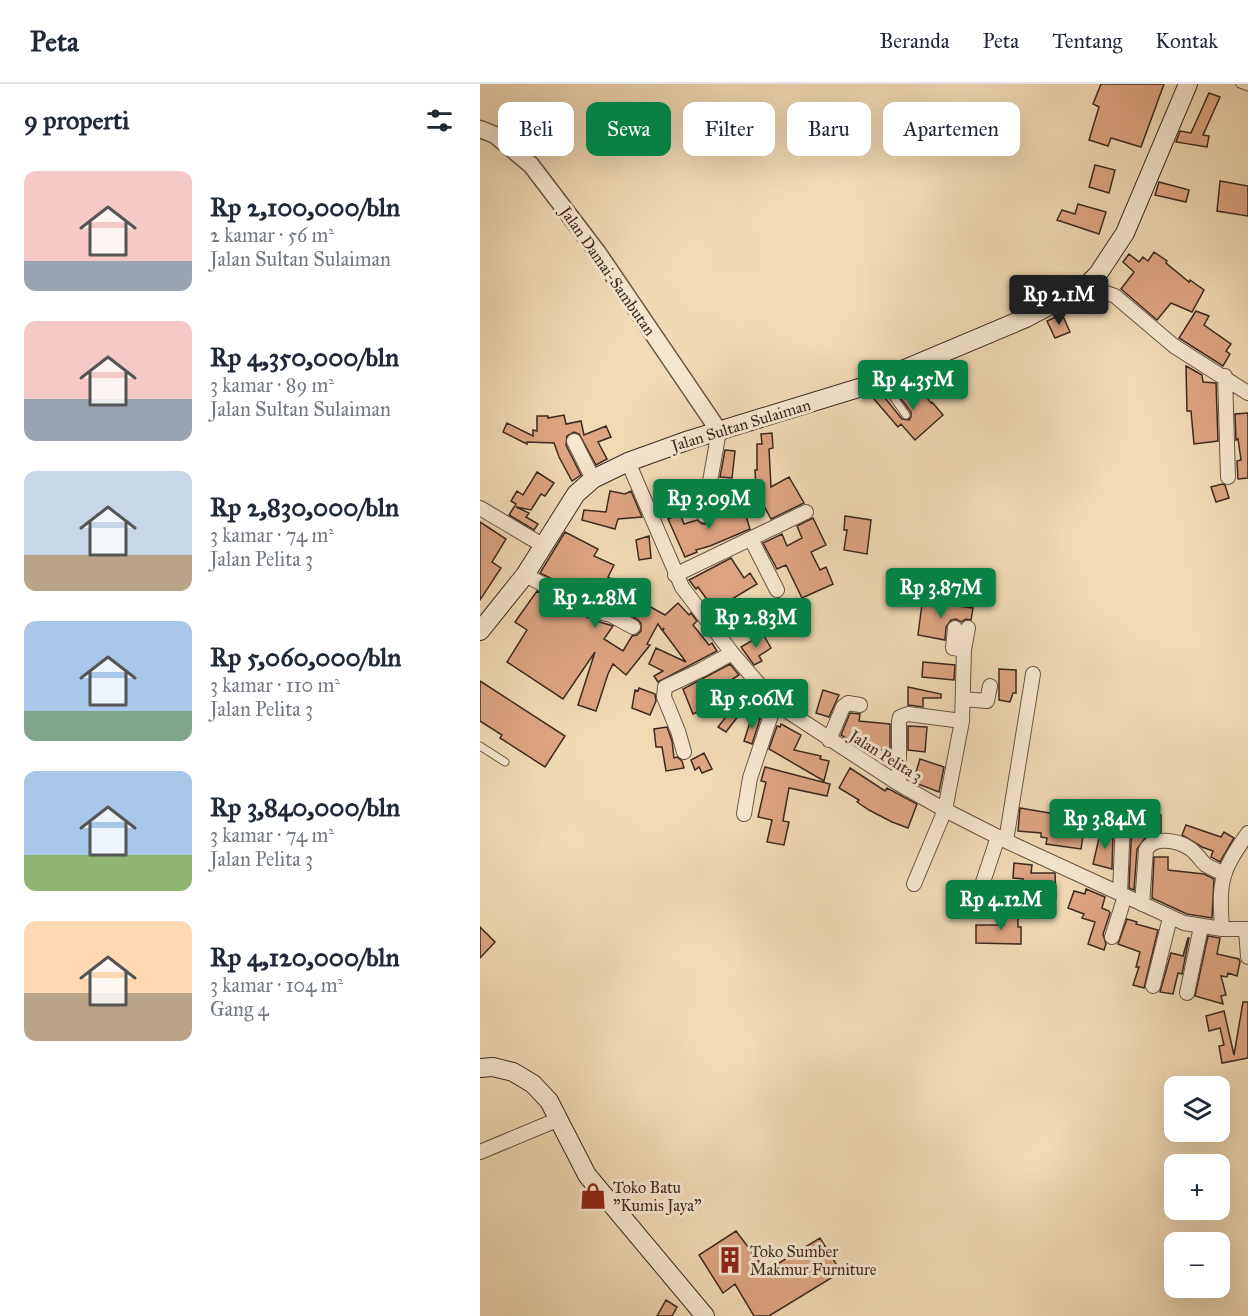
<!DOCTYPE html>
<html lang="id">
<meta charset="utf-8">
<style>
:root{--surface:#fff;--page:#f6f6f7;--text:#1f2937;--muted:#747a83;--line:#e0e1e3;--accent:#0b8043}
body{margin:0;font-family:"IM FELL Great Primer",serif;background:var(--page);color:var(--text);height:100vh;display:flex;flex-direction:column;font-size:22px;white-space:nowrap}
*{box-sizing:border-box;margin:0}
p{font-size:20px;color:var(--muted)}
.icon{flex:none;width:33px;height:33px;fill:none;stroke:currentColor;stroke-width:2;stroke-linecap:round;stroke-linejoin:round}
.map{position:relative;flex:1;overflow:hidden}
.drawer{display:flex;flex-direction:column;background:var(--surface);width:480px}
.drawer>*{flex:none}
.banner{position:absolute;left:18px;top:18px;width:570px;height:54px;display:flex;gap:12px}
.buttons{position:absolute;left:684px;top:992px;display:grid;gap:12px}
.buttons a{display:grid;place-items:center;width:66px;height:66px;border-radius:12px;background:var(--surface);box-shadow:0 6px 24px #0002;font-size:30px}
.price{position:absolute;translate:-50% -51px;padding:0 14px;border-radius:6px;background:var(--accent);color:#fff;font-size:20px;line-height:39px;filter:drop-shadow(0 2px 3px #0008)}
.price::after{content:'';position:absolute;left:50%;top:36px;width:18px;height:14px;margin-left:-9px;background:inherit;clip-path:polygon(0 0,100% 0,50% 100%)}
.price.selected{background:#222;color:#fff}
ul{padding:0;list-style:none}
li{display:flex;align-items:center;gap:18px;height:150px;padding:0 24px}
li span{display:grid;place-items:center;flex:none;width:168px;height:120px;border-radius:12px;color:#555}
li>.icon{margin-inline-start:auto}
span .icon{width:72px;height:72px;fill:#fffc;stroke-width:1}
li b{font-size:26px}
h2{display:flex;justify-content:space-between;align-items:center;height:72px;padding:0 24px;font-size:26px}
.tag{padding:0 21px;border-radius:12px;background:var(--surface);box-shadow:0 6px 24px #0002;font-size:21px;line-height:54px}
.tag.selected{background:var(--accent);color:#fff}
header{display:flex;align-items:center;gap:36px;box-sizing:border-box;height:84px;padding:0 30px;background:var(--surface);border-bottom:2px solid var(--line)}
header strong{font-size:28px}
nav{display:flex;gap:33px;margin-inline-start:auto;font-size:21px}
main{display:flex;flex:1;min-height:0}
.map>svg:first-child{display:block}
</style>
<header>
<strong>Peta</strong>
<nav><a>Beranda</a><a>Peta</a><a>Tentang</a><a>Kontak</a></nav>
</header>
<main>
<section class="drawer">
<h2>9 properti<svg class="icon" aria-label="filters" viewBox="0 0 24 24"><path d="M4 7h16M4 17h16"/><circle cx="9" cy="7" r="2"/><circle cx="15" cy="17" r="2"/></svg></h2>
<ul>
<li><span style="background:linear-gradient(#f6c9c9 75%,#9aa5b1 0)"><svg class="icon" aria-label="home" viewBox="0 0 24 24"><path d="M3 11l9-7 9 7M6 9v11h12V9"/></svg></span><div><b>Rp 2,100,000/bln</b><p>2 kamar · 56 m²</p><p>Jalan Sultan Sulaiman</p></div></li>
<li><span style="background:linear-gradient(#f6c9c9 65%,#9aa5b1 0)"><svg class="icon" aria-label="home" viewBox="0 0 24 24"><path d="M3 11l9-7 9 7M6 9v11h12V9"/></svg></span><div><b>Rp 4,350,000/bln</b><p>3 kamar · 89 m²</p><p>Jalan Sultan Sulaiman</p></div></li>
<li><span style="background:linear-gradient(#c9d6e8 70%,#b9a48a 0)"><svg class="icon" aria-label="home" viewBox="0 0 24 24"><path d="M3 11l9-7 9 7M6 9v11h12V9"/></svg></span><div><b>Rp 2,830,000/bln</b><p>3 kamar · 74 m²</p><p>Jalan Pelita 3</p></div></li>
<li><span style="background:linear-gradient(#a9c7e8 75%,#7fa58c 0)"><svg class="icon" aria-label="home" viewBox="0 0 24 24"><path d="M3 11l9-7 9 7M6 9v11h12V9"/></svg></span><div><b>Rp 5,060,000/bln</b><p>3 kamar · 110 m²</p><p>Jalan Pelita 3</p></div></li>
<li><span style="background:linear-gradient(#a9c7e8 70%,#8fb573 0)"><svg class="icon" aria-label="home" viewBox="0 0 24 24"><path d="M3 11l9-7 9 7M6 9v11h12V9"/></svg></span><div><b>Rp 3,840,000/bln</b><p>3 kamar · 74 m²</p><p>Jalan Pelita 3</p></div></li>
<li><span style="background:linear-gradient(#ffd9b3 60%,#b9a48a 0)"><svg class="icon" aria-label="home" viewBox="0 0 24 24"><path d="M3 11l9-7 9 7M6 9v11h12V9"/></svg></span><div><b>Rp 4,120,000/bln</b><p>3 kamar · 104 m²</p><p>Gang 4</p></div></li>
</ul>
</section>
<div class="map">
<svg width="768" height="1232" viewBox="0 0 768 1232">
<rect width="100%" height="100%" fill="#f2dab5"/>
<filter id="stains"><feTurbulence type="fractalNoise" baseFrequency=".00333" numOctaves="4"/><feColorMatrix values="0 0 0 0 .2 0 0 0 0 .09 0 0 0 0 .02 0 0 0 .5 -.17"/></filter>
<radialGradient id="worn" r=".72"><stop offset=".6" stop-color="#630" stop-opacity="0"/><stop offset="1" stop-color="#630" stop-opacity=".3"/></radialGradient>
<path fill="#dea583" stroke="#3c2920" stroke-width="1.5" d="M621 0H684L661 63 631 54 628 62 609 56 619 23 613 20Z
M729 9 740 13 723 51 729 52 727 63 696 58 700 47 711 49Z
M615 81 635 86 629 109 609 103Z
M740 97 768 102V132L737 127Z
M679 98 709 106 706 118 675 111Z
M598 120 626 128 619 150 577 136 582 126 595 130Z
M674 168 687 177 686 179 709 198 710 196 724 206 712 228 691 219 677 236 641 205 654 188 643 178 649 170 659 178 663 173 668 177Z
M716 227 729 232 724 241 751 260 746 267 750 270 743 282 699 254Z
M582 230 590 248 575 254 567 237Z
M706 282 722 291 723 298 736 299 738 357 714 360 711 327H707Z
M434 298 451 319 452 318 463 331 435 356 421 340 418 343 394 315 401 309 422 335 429 336 431 333V328L418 311Z
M768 329V394L758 395 757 377 761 376 758 355 756 356 755 330Z
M84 331 86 340 101 337 104 351 126 342 131 353 118 358 127 375 116 381 99 350 94 348 87 352 86 361 101 391 92 397 79 373 74 359 47 358V360L23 348 27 339 53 352V346L57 347V332H68V334Z
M292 349 293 364 289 365 291 403 309 393 324 419 291 435 276 407 275 386H277V360H282L281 350Z
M245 366 255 367 252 394 240 393Z
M57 388 74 399 65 412 61 410 51 426 36 423 49 429 46 433 58 440 54 446 29 431 36 420 31 417 37 407 43 411Z
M742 400 745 401 749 414 736 418 731 403Z
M130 407 145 410 151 407 162 433 138 435 135 445 102 436 104 426 126 428Z
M263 422 270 445 230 462 216 466 217 468 205 473 188 435 200 430 204 440 217 436 222 440H226L231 436 233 432Z
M365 432 391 436 387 470 364 466 367 446H364Z
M333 434 346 461 331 468 340 486 346 483 353 500 322 514 306 481 297 485 283 459 302 450 307 462 322 454 317 442Z
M0 438 26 455 12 478 21 484 0 516Z
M85 448 118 465 114 472 134 481 128 493 142 501 140 506 185 531 198 519 209 531 211 529 217 537 213 541 229 561 232 559 237 567 178 598 174 592 183 587 169 580 176 564 206 578 183 547 184 544 182 546 178 540 167 560 170 561 146 591 133 580 128 590 116 627 98 621 115 568 83 615 27 578 47 546 35 538 57 507 113 536 133 542 124 555 143 567 152 552 157 551 161 547V539L157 535 135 523 120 519 60 489Z
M169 452 171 474 159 476 156 456Z
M251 474 264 494 270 489 277 500 252 515 255 520 250 524 258 533 246 542 218 503 216 505 209 496Z
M456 519 493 524 491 536 486 535 481 538 476 535 471 536 466 543 465 556 438 551 442 520 456 522Z
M283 550 291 564 279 572 282 577 274 581 261 563Z
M443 578 475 581 474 596 442 593Z
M250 580 259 591 226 612 230 622 213 630 203 605Z
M519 585 536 586V609H533L530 618 519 616Z
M0 597 85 652 65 683 20 654 22 651 0 637Z
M428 603 461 610V614H443V623L428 621Z
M159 604 175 610 176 617 170 631 152 624 155 606 158 607Z
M343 606 359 611 349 633 336 629Z
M255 621 262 627 246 648 238 643Z
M370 629 380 630 379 637 410 640V679L404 678 405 667 373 656 372 658 361 651Z
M272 632 280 635 272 660 264 657Z
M301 640 321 651 314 666 341 672 340 675 349 677 344 697 289 665 297 642 300 643Z
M428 642 447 643 445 668 428 666Z
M187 643 192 657 194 674 197 673 202 677 204 684 186 687 182 663H176L174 645Z
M224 669 232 685 222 689 219 683 215 686 211 676Z
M440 675 464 683 459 708 433 698Z
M285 683 350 700 347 712 309 704 303 737 309 738 304 761 287 758 292 736 278 733 286 698 281 697Z
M370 684 405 707 407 704 437 720 428 744 412 738 389 726 377 718 379 716 359 704Z
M540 724 581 731V734L605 738 601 765 566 760 567 754 561 753V749L538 747Z
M650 728 669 729V731H681V748L665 754 657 765 654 806 649 804 652 735Z
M706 741 741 753 744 748 754 754 740 778 731 773 733 767 722 763 702 751Z
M621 746 633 749 632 785 613 780Z
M674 773H688V786L724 790 734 795 732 834 707 830 672 814Z
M534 779 552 781 551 789H575L576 814H562V801L543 798V795L533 794Z
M606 805 625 813 622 824 629 827 630 829 623 850 626 860 624 866 608 860 615 838 602 834 604 830 588 824 594 807 605 810Z
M524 826H538V843H541V860L496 859V841H524Z
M647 835 657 838 656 840 678 846 664 904 653 901 659 883H656L660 868 638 860Z
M0 843 15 858 0 874Z
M728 852 740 854 737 870 759 875 760 878 757 892 748 889 747 893 741 892 746 911 741 912 743 920 715 912Z
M708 854H709L702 890 698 889 693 910 680 908 691 869 703 872Z
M763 918H768V974L742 979 739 962 744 961 740 944 729 947 726 932 744 927 754 971Z
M256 1147 286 1187 340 1154 361 1188 289 1232H274L255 1200 243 1209 219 1171Z
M186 1216 197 1223 192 1232H177Z"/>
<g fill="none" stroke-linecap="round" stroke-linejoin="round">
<defs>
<path id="service" d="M760 0 768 3
M401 296 426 331
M0 662 25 678"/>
<path id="minor" d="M606 202 635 212 694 262 768 309
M745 292 748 393
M94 357 113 395
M148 378 202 503 252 569 295 619 419 700 465 726 526 757 704 839 742 845H768
M0 424 64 462
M224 431 239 347
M271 455 297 506
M45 491 117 528 131 531 153 543
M195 491 326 428
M475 544 473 564 484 566
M483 615 507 617 510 602
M349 656 363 623 368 619 380 621
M204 668 198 647 184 613 185 603 221 586 252 569
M419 700V637L420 633 428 630 482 637
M264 730 270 694 295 619
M526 757 553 590
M434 800 465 726 482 637 484 566 488 544
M501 804 518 753
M640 809 643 735
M662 820 666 766C673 752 697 756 709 764 716 768 720 776 726 781 731 784 738 787 743 789
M742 845C739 797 740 789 768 749
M766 846 768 873
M632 853 645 812
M673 902 690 834
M707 909 721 843
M0 1068 79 1035"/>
<path id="tertiary" d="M0 45 15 51 51 81 118 169 239 347"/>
<path id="secondary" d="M0 547 45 491 96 410 113 395 148 378 209 356 382 303 546 234 606 202 618 190 645 149 708 0
M0 984 13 983 33 988 53 1000 69 1017 107 1091 225 1232"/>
</defs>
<use href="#service" stroke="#6a5545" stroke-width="9"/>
<use href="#minor" stroke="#6a5545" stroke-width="16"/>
<use href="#tertiary" stroke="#6a5545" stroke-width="19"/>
<use href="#secondary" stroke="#3c2920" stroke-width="20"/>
<use href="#service" stroke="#f7e7cf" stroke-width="7"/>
<use href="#minor" stroke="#f7e7cf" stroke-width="14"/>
<use href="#tertiary" stroke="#f7e7cf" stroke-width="16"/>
<use href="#secondary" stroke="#f7e7cf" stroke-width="18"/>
</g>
<defs>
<symbol id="shop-bare" viewBox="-9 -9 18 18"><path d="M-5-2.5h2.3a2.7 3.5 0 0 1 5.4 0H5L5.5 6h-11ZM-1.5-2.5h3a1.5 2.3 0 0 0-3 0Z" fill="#8f2418" stroke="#f7e7cf" stroke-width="2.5" paint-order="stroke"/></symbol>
<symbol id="building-bare" viewBox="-9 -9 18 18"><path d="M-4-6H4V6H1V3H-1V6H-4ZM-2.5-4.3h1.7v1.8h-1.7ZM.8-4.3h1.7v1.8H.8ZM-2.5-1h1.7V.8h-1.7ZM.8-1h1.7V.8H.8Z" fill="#8f2418" stroke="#f7e7cf" stroke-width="2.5" paint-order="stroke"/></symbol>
</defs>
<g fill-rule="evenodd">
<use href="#shop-bare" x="94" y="1093" width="38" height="38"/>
<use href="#building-bare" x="231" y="1157" width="38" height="38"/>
</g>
<g text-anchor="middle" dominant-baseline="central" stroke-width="6" stroke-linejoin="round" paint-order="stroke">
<g font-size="16" fill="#3c2920" stroke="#f7e7cf">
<text transform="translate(128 187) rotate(55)">Jalan Damai-Sambutan</text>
<text transform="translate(261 341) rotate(-17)">Jalan Sultan Sulaiman</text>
<text transform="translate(406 672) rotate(32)">Jalan Pelita 3</text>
</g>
<g font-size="16" fill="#3c2920" stroke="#f7e7cf" text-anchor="start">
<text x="133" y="1103">Toko Batu<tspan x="133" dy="18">"Kumis Jaya"</tspan></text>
<text x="270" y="1167">Toko Sumber<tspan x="270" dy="18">Makmur Furniture</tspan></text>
</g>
</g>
<rect width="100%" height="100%" filter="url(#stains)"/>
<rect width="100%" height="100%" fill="url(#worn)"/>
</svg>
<div class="buttons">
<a><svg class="icon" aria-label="layers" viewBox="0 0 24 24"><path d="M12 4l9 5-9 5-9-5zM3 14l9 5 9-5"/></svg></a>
<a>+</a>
<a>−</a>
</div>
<b class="price selected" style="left:579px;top:242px">Rp 2.1M</b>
<b class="price" style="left:433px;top:327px">Rp 4.35M</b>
<b class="price" style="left:229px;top:446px">Rp 3.09M</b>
<b class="price" style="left:461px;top:535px">Rp 3.87M</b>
<b class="price" style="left:115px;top:545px">Rp 2.28M</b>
<b class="price" style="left:276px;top:565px">Rp 2.83M</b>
<b class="price" style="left:272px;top:646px">Rp 5.06M</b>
<b class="price" style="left:625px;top:766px">Rp 3.84M</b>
<b class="price" style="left:521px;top:847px">Rp 4.12M</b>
<div class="banner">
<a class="tag">Beli</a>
<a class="tag selected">Sewa</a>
<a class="tag">Filter</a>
<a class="tag">Baru</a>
<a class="tag">Apartemen</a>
</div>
</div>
</main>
